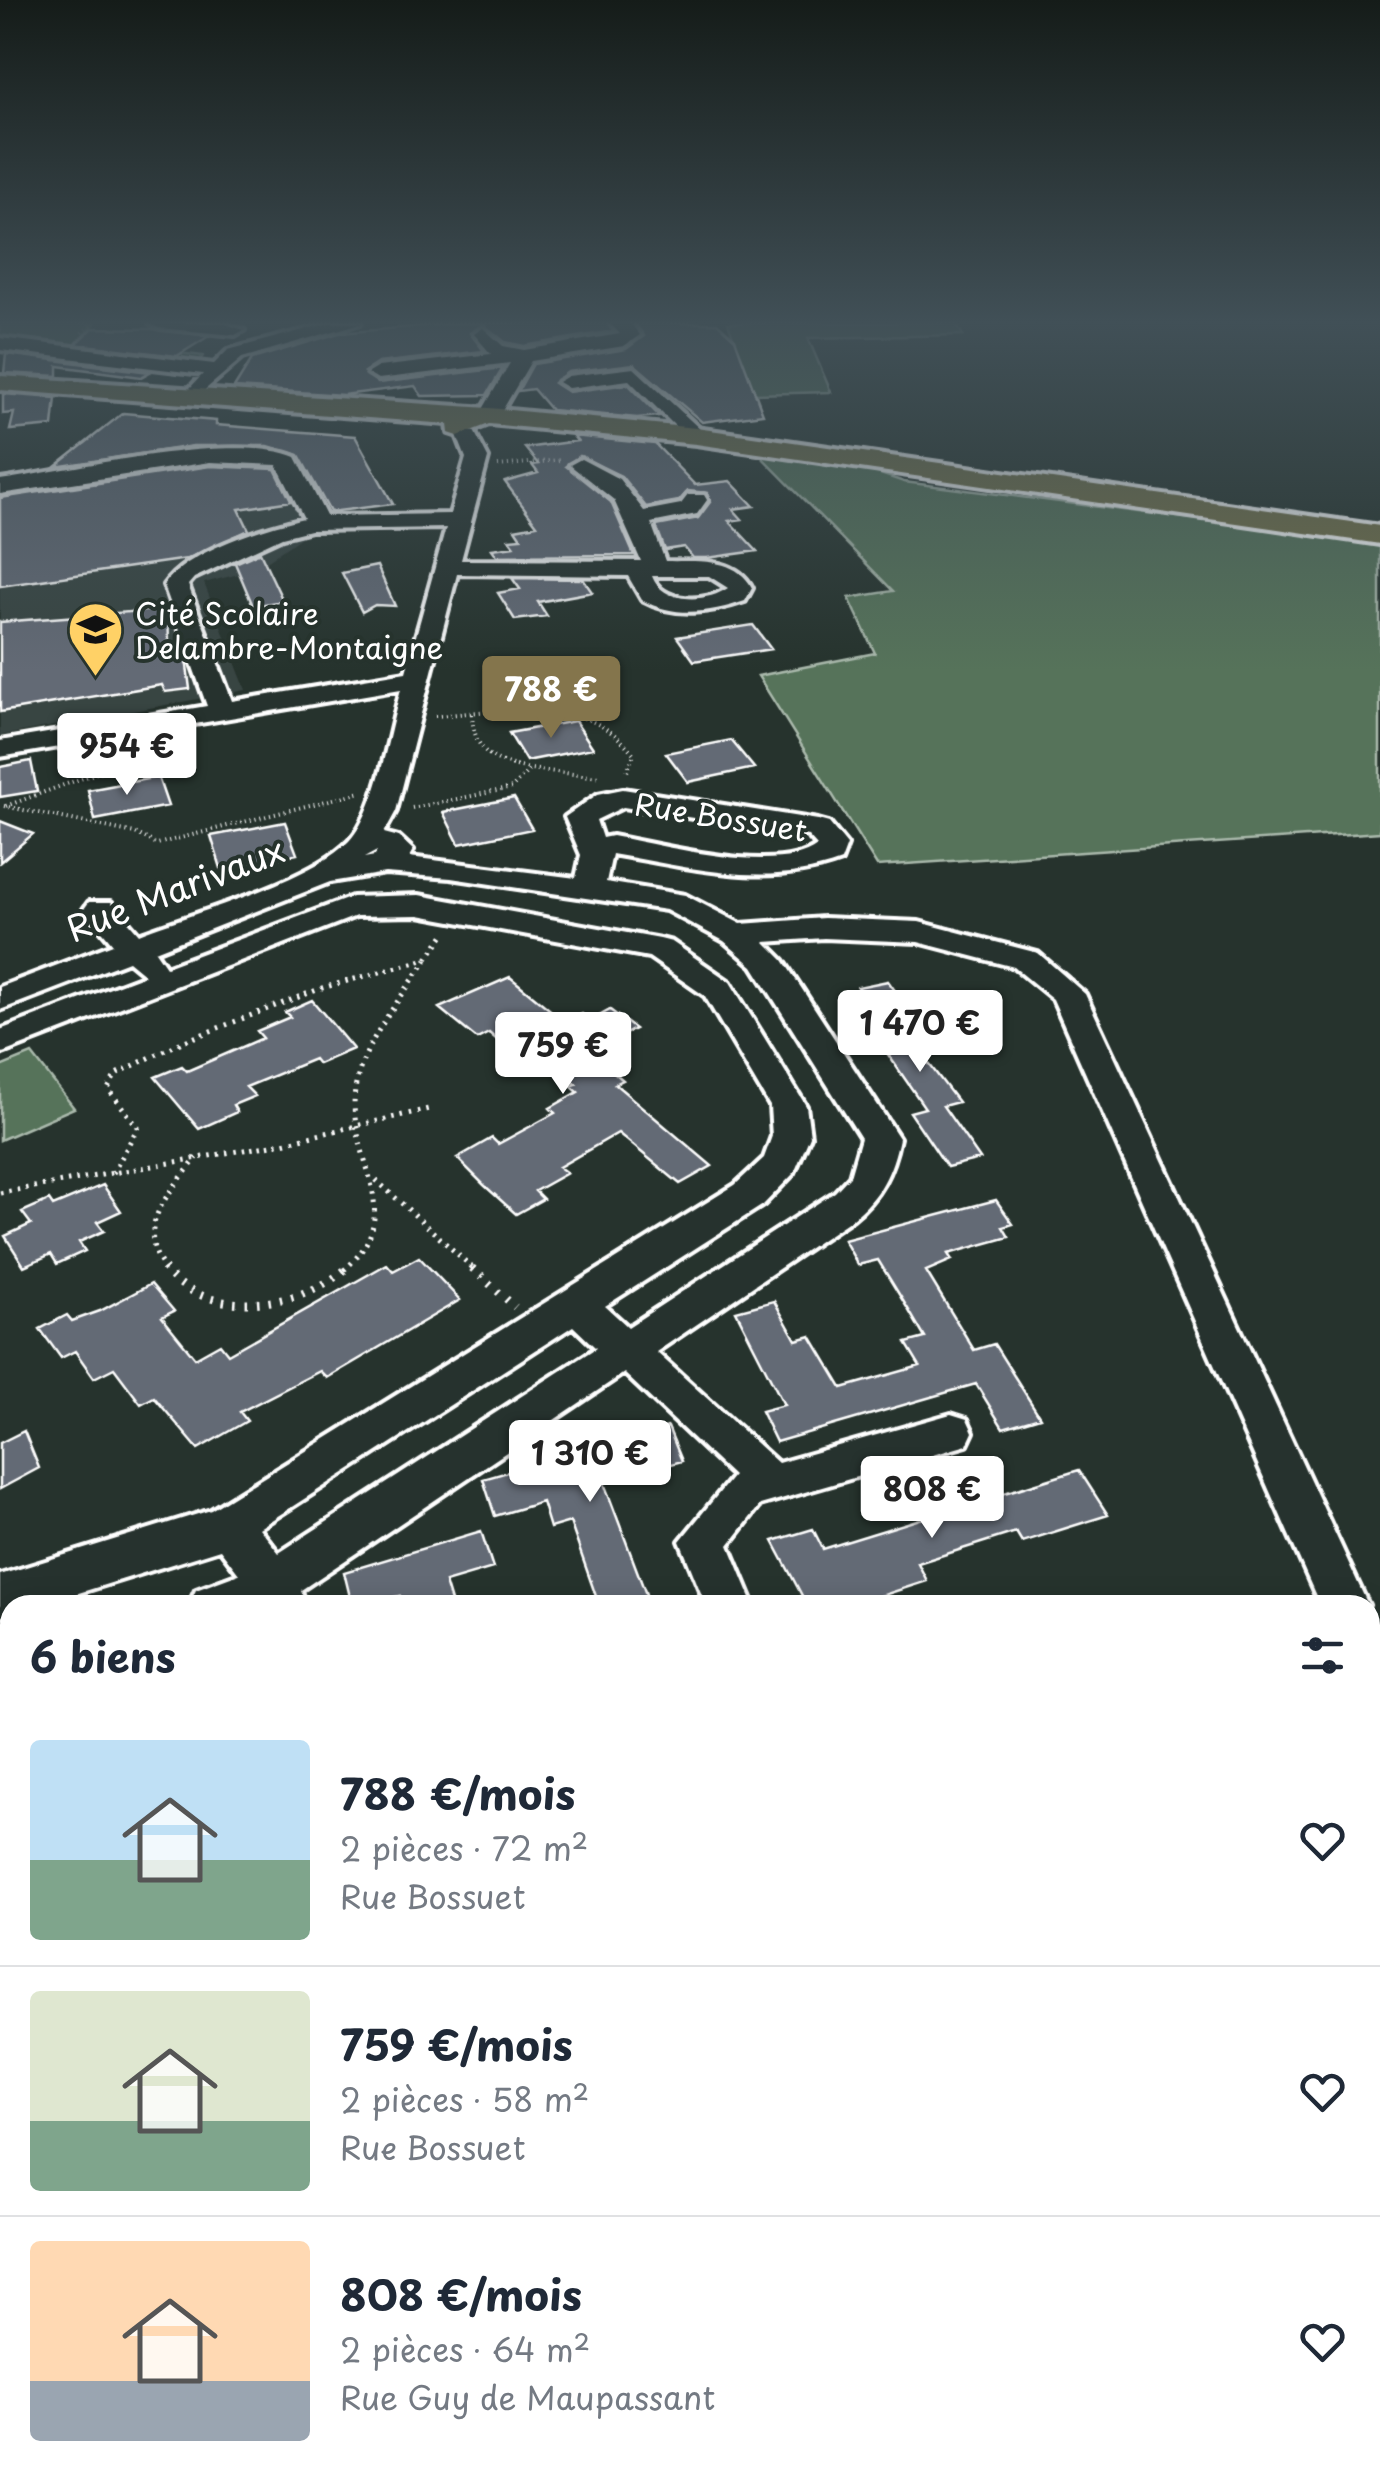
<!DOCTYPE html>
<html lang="fr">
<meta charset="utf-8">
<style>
:root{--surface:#fff;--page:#f2f2f3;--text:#1f2937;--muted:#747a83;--line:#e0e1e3;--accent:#84754c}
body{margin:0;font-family:"Playpen Sans",sans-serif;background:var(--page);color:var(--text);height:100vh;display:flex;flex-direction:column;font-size:38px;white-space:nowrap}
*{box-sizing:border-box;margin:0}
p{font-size:32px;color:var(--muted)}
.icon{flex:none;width:55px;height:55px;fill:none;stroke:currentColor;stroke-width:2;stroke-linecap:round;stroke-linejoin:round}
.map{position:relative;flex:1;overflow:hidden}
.drawer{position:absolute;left:0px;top:1595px;width:1380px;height:892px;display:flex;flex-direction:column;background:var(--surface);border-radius:30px 30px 0 0;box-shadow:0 5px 25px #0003}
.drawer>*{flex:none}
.price{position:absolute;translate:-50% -85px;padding:0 22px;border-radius:10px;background:#fff;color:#222;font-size:32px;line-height:65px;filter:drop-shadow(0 2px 5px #0008)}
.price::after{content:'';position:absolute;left:50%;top:60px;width:30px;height:22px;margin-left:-15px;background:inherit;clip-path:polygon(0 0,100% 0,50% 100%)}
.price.on{background:var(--accent);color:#fff}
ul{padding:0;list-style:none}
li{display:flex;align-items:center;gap:30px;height:250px;padding:0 30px}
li+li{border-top:2px solid var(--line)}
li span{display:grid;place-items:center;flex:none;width:280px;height:200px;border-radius:10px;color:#555}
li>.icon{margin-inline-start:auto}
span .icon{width:120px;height:120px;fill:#fffc;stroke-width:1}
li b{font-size:42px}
h2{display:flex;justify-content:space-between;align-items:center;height:120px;padding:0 30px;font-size:42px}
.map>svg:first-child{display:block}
</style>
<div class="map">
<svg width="1380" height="2487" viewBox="0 0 1380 2487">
<rect width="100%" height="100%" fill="#26332d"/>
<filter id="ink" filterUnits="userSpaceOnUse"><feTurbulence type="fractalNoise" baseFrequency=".01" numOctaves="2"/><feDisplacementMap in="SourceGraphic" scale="20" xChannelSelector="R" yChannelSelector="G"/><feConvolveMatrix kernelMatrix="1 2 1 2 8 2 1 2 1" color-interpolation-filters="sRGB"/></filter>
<g filter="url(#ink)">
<path fill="#394442" d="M129 450 298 455 330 523 307 533 254 570 204 583 246 690 0 736V484L102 463Z"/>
<path fill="#56735a" stroke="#aab9ac" stroke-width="2.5" d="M0 323H95L78 341 203 356 196 365 0 340Z
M728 323H955L963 335 808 338 831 392 754 394Z
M756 451 860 467 904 482 1380 543V832L877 866 758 676 875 653 849 598 893 591Z
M32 1054 74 1108 0 1140V1067Z
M1380 2008V2487H0L10 2476 1370 2478V2011Z"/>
<path fill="#646a74" stroke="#fff" stroke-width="2.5" d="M459 323H606L613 331 524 346 505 342 483 324 470 333 484 351 378 363 364 372 378 383 503 368 487 395 422 396 415 386 343 395 234 388 252 359 339 333Z
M635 323H717L735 339 763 414 702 422 634 364 568 372 554 383 568 392 628 384 659 416 637 418 551 410 533 389 518 391 533 364 626 349 644 336Z
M93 328 152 329 209 336 177 356 76 344Z
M6 354 150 372 141 377 58 366V376L4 373Z
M3 394 56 398 53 426 10 430 14 413 3 414Z
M123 413 216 421V425L355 436 393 504 330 512 299 455 268 446H193L55 467Z
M573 436 655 444 695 485 730 481 754 506 733 509 742 519 729 521 757 551 707 558H693L684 547 665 550 656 526 698 518 710 502 707 493 688 491 679 501 646 507 621 476 579 456 566 466 611 502 634 555 497 556 492 549 514 546 509 539 521 538 515 529 537 525 505 482 538 473 532 465 538 464 525 448 577 441Z
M210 466 275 469 291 501 239 509 249 530 187 559 0 586V498Z
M260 552 283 601 253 606 235 563Z
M377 566 395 606 375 605 362 612 342 573Z
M512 578 583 579 592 592 538 602 547 616 515 620 498 593 520 589Z
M168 609 169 644H177L176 659 186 658 190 689 165 692 162 685 0 712V622Z
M753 625 771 649 694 661 677 637Z
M575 721 593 748 526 761 509 733Z
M731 740 754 768 688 782 666 753Z
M31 761 37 791 0 797V767Z
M158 777 168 806 95 820 88 790Z
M514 798 532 829 459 844 443 812Z
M0 821 33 834 0 862Z
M285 822 297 854 221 868 211 836Z
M510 977 565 1022 582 1014 590 1021 610 1010 635 1029 615 1039 625 1047 607 1056 616 1063 608 1067 623 1080 615 1084 712 1166 680 1184 618 1133 559 1167 567 1173 535 1191 543 1199 516 1214 484 1185 457 1158 492 1138 498 1144 555 1113 550 1108 578 1092 571 1086 576 1084 534 1047 525 1051 512 1040 503 1045 489 1033 477 1039 439 1008Z
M888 981 931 1040 914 1044 958 1102 943 1106 980 1159 947 1167 910 1112 925 1108 885 1050 900 1047 858 987Z
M312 1000 353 1049 318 1064 314 1059 246 1087 255 1096 233 1105 237 1112 199 1129 155 1077 182 1066 187 1071 263 1038 257 1031 290 1017 285 1012Z
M103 1185 121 1211 97 1222 104 1231 79 1242 85 1251 57 1264 51 1254 24 1266 5 1236 31 1224 22 1212 49 1200 53 1206Z
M996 1200 1013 1224 1003 1227 1009 1237 948 1254 952 1260 926 1271 974 1350 994 1344 1040 1417 1003 1428 976 1384 776 1442 761 1411 784 1405 736 1311 774 1301 796 1340 811 1336 842 1388 920 1366 906 1343 925 1338 908 1309 878 1260 858 1265 844 1240Z
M419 1257 460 1300 327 1378 320 1371 240 1412 247 1421 198 1449 154 1397 141 1404 114 1368 94 1378 75 1351 61 1358 40 1329 67 1315 72 1321 100 1311 151 1284 174 1311 162 1317 195 1358 220 1344 228 1354 387 1264 393 1271Z
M668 1427 682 1461 604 1483 650 1605H599L570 1522 550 1528 542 1502 495 1516 483 1479Z
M24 1431 39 1468 0 1489V1443Z
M1079 1470 1108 1515 1022 1542 1016 1532 918 1563 927 1581 853 1605H807L773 1541 813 1529 823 1549Z
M481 1531 493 1568 445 1582 452 1605H402L400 1596 352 1605 344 1572Z"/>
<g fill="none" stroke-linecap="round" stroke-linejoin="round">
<defs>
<path id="minor" d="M150 323H222L244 330 235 335 159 328Z
M330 323H361L242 358 200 394 190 388 203 374 0 350V338L214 364 228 350Z
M610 323H630L640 335 624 346 531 361 499 416 489 422 479 416 510 363 378 379 368 373 378 367 491 354 474 334 483 328 503 346 524 350 620 334Z
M634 368 703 432V440H689L629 380 568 388 558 382 568 376Z
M467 429 474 431 488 458 461 560 641 561 614 500 570 465 581 459 619 479 644 511 681 504 688 495H704L707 500 697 514 651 523 665 561C695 562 736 556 752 588L745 601C710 613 675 618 642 600L628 576 457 574 396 811 384 833 399 837 413 850 409 857 576 878 581 855 565 817 598 794 623 789 818 820 829 823 847 845 841 861C765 889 690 867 612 854L606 882 685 895 741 924 824 918 919 922 1038 953 1085 994 1368 1605H1320L1053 999 1014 967 918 942 824 938 765 942 783 960 899 1138C892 1172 880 1197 852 1219L656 1352 778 1463 951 1414 967 1419 973 1432 967 1445 760 1505 729 1545 754 1605H706L680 1541 733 1476 624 1373 301 1590 305 1605H189L196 1590 239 1574 220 1549 40 1605H10V1614L0 1617V1575L211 1510 735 1185 764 1158 772 1136 770 1106 705 996 649 957 419 915 356 916 0 1054V1030L145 975 128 961 0 1010V987L113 944 84 909 89 902H111L139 934C196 912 309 882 349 841 377 812 390 728 401 689L0 757V741L207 706 164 585C188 550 263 528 304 518L277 465 210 462 0 494V480C71 470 233 431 296 457L326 516 450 514 466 458 457 435ZM446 528 406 672 232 701 188 585 194 578 282 537 310 530ZM652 576H709L728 588C707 603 662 604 652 576ZM623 807 808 836 817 846C778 877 659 844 612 836L602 838 596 820ZM377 851 375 856 364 858ZM385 873 451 878 666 910 724 941 753 966 861 1138 850 1176 835 1192 628 1327 605 1306 763 1205 794 1173 810 1136 806 1106 730 982 672 942 660 939 419 895 352 897 166 967 155 951 330 882ZM573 1326 596 1348 279 1553 259 1528Z
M1370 1642 1380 1645V1709L1370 1705Z
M10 1644V1690L0 1693V1647Z
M1380 1957V2015L1370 2017V1959Z
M10 2051V2111L0 2114V2054Z"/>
<path id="major" d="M0 376 489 408 696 428 1380 526V544L696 444 489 424 458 436 449 433 448 424 0 390Z"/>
</defs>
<use href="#minor" stroke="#fff" stroke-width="8"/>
<use href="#major" stroke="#fff" stroke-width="8"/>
<path stroke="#fff" stroke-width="4" stroke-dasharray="1 4" stroke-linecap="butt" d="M82 333 93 323
M498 466 560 460
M472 714C474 754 494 762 530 769
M435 716C506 711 584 692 634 754L626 774
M4 806 135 833 157 844 361 792
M6 806 168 747
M412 808 512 788 530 769 599 777"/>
<path stroke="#fff" stroke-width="5" stroke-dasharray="2.5 6" stroke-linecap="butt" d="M113 1173 138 1127 108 1089 116 1074 182 1042 322 988 427 959 445 933
M376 1180 475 1270
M0 1193 283 1143 433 1108
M166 1270C132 1228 170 1192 197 1158
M344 1270C414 1209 339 1150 357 1080 367 1037 403 996 427 959"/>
<path stroke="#fff" stroke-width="8" stroke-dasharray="2.5 9" stroke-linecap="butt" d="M164 1268C205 1321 300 1309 347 1268
M472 1268 515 1307"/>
<use href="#minor" fill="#26332d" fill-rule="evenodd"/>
<use href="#major" fill="#726f4a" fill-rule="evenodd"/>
</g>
</g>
<linearGradient id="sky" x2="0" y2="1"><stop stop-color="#151c19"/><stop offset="0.48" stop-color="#415057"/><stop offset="1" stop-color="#415057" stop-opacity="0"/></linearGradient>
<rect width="1380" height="671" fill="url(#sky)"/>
<defs>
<symbol id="university-pin" viewBox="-11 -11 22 30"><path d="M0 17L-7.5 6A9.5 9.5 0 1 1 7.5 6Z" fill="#ffd166" stroke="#26332d"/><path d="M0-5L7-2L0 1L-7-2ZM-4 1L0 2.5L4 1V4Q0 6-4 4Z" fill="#111"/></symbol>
</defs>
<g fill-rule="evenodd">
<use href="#university-pin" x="64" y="598" width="63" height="86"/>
</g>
<g text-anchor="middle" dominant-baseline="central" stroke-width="8" stroke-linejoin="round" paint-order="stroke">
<g font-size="30" fill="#fff" stroke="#26332d" text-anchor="start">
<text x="135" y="612">Cité Scolaire<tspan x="135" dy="34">Delambre-Montaigne</tspan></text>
</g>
<g font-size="30" fill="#fff" stroke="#26332d">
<text transform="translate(721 816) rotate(9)">Rue Bossuet</text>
</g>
<g font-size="35" fill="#fff" stroke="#26332d">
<text transform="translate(175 888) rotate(-21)">Rue Marivaux</text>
</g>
</g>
</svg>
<b class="price on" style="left:551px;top:741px">788 €</b>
<b class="price" style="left:127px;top:798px">954 €</b>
<b class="price" style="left:920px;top:1075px">1 470 €</b>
<b class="price" style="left:563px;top:1097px">759 €</b>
<b class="price" style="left:590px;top:1505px">1 310 €</b>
<b class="price" style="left:932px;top:1541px">808 €</b>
<section class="drawer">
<h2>6 biens<svg class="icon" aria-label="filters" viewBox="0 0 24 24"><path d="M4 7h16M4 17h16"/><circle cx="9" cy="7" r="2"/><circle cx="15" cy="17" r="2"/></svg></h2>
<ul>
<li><span style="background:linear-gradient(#bfe0f5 60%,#7fa58c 0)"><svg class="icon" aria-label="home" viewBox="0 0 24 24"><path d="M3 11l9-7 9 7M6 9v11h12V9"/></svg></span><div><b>788 €/mois</b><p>2 pièces · 72 m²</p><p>Rue Bossuet</p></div><svg class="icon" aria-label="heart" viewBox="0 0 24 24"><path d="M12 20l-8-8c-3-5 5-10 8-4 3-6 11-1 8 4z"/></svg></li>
<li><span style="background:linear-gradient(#dfe7d0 65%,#7fa58c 0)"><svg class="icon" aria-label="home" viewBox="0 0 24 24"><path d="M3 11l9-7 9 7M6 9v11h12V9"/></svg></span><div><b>759 €/mois</b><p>2 pièces · 58 m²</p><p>Rue Bossuet</p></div><svg class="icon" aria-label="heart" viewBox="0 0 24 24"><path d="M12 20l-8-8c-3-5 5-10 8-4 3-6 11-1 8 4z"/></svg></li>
<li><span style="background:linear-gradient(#ffd9b3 70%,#9aa5b1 0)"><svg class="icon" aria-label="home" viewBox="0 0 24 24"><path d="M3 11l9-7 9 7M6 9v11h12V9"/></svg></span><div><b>808 €/mois</b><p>2 pièces · 64 m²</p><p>Rue Guy de Maupassant</p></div><svg class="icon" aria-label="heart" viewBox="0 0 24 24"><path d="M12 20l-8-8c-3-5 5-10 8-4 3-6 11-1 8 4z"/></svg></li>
</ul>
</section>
</div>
